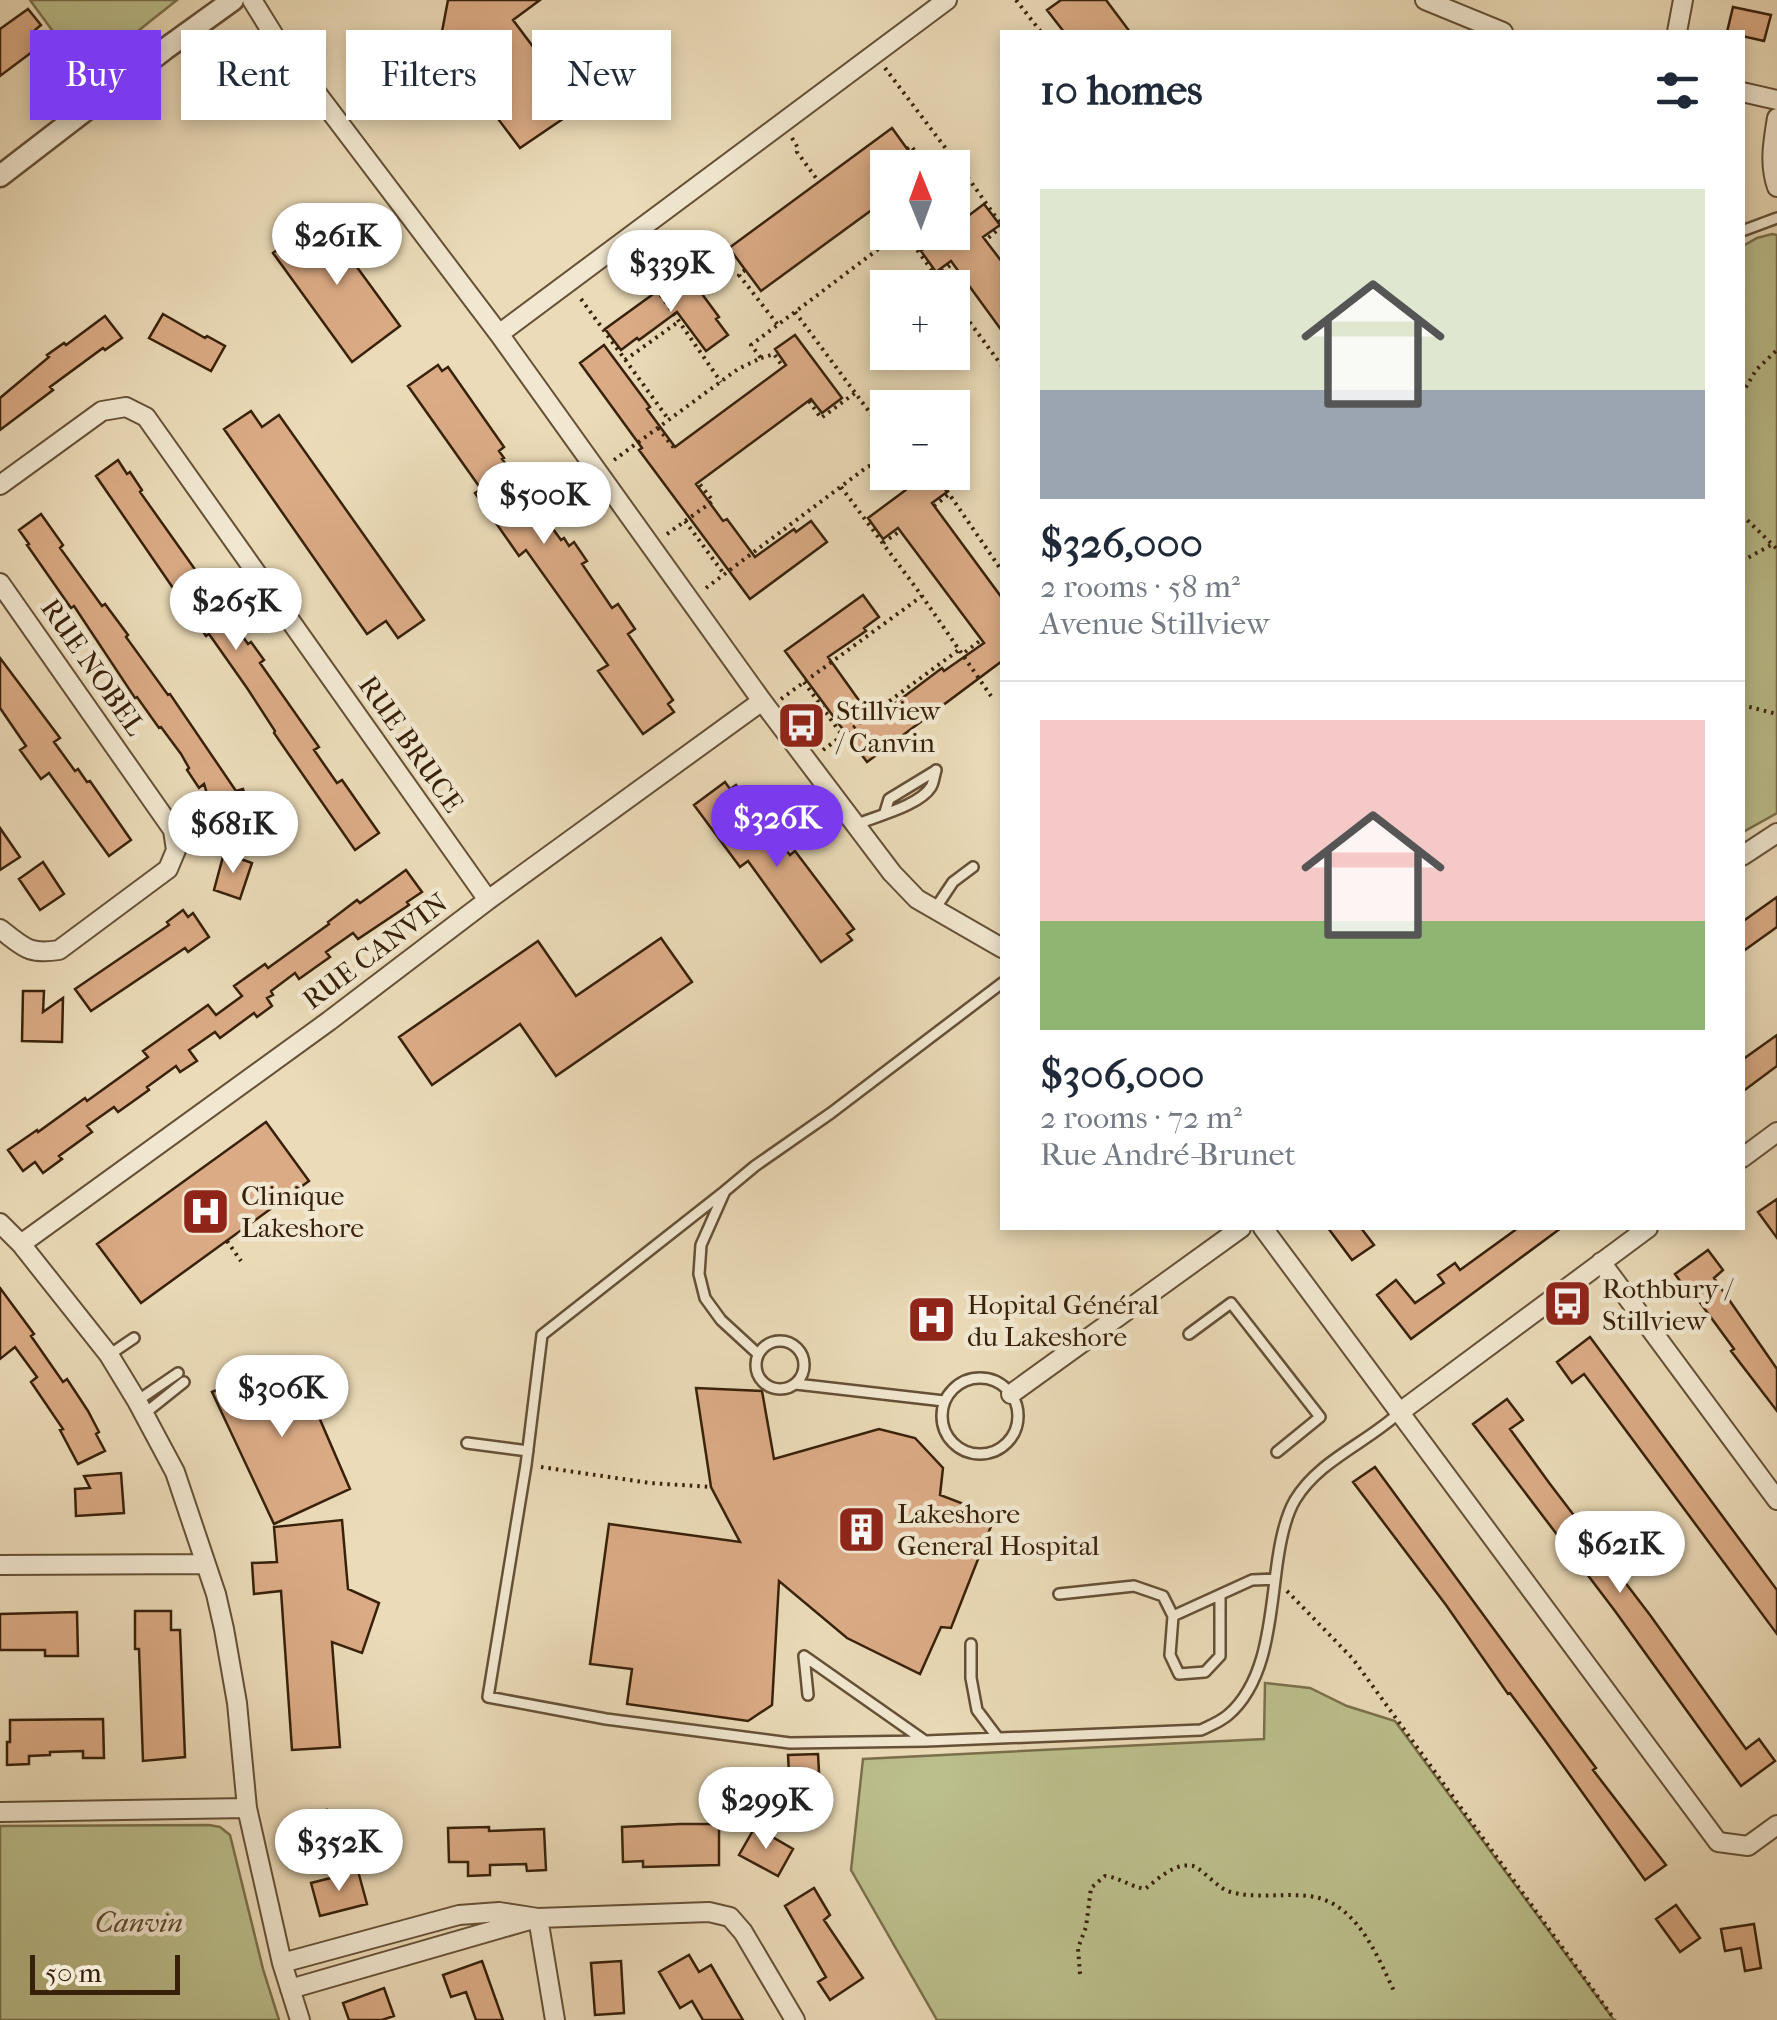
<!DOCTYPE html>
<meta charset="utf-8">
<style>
:root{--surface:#fff;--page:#f2f2f3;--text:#1f2937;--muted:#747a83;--line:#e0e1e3;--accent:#7c3aed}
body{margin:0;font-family:"IM FELL French Canon",serif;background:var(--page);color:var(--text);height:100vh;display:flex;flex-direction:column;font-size:38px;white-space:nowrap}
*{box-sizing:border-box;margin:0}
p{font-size:32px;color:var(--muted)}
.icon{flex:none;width:55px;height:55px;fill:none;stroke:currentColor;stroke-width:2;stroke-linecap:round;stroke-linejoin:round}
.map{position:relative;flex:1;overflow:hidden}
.drawer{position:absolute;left:1000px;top:30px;width:745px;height:1200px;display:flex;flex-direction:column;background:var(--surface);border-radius:0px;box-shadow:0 5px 15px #0003}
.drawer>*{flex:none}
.guide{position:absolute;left:30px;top:30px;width:820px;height:90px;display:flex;gap:20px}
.needle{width:65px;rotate:359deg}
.controls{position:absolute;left:870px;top:150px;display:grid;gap:20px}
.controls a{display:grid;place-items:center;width:100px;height:100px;border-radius:0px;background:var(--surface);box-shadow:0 5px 15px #0003;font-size:50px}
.scale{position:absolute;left:30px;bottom:25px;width:150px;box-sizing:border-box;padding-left:10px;border:5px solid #38210a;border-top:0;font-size:28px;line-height:35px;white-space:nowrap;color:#38210a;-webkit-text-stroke:8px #f2e8d1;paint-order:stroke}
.price{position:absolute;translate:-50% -85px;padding:0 22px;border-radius:35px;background:#fff;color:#222;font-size:32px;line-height:65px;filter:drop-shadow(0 2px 5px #0008)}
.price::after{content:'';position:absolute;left:50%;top:60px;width:30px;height:22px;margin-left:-15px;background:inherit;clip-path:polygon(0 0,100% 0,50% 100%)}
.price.on{background:var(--accent);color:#fff}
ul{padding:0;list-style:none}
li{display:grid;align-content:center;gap:20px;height:530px;padding:0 40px}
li+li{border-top:2px solid var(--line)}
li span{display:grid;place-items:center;height:310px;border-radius:0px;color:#555}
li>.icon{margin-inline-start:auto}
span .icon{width:180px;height:180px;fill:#fffc;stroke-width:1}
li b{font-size:42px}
h2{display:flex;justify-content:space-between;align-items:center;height:120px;padding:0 40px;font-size:42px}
.chip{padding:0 35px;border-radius:0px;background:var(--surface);box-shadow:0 5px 15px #0003;font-size:35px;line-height:90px}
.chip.on{background:var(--accent);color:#fff}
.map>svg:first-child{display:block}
</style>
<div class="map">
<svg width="1777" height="2020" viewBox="0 0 1777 2020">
<rect width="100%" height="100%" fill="#ebdbb8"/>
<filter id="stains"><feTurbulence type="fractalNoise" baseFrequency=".002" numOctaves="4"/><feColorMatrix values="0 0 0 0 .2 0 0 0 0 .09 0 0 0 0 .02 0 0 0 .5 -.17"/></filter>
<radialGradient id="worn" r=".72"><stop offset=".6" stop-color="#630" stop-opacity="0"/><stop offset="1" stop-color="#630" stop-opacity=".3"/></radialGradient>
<path fill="#bbbf8c" stroke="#7a704b" stroke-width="2.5" d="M30 0H177L84 74Z
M1772 234 1777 235V813L1743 832V246L1757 238Z
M1265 1683 1310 1688 1347 1706 1395 1721 1614 2020H937L851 1870 863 1759 1264 1739Z
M209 1825 220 1827 230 1835 263 1969 279 2020H0V1826Z"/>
<path fill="#dbab85" stroke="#38210a" stroke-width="2.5" d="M448 0H540L513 20 579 108 520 148 440 42Z
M1061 0H1106L1130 32H1064L1047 10Z
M1733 7 1771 15 1764 41 1742 36V32H1727Z
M28 9 41 25 35 30 44 43 0 76V29Z
M892 128 921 168H888V198L761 291 729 248Z
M984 204 1000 225 983 237 1002 262V331L951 261 936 272 921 251 946 232H952V228Z
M326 214 356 255 351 259 400 326 352 362 273 253Z
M685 271 719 317 716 319 728 335 706 351 677 312 639 340 637 338 621 350 605 329Z
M163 314 205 338 207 336 225 346 211 371 149 338Z
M105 316 122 338 105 350 103 348 50 387 53 390 0 430V398L49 357 47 355 64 343 66 345Z
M795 335 842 398 822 413 811 399 696 484 723 521 727 519 755 557 794 529 796 532 811 521 827 542 750 599 639 450 642 448 580 363 604 345 650 407 647 409 675 447 786 365 775 349Z
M438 365 442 371 448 367 504 447 499 451 504 458 502 459 561 540 564 538 569 546 574 542 587 561 582 564 612 608 618 604 635 629 628 634 673 700 668 704 674 712 643 734 598 671 608 665 526 550 519 556 475 493 481 489 408 386Z
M251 411 262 427 279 415 424 620 398 638 386 621 367 634 224 429Z
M118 460 127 474 130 472 142 490 140 492 248 644 251 642 264 660 260 663 319 747 314 750 337 783 342 780 379 833 355 850 274 733 275 731 247 688 209 634 206 636 96 476Z
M930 472H932L947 492 932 503 1002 598V661L867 762 785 651 863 595 879 617 864 628 866 631 828 657 873 720 942 668 944 671 984 643 898 528 883 539 868 518Z
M41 514 63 545 60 548 102 606 105 604 128 635 126 637 168 695 170 694 236 791 243 789 253 822 219 833 204 784 199 788 187 770 189 768 181 754 161 727 159 728 137 697 135 698 74 606 71 608 27 545 29 544 19 530Z
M0 658 60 738 54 742 75 771 78 769 87 782 90 781 131 840 109 856 49 773 41 779 20 750 26 746 0 708Z
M725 782 730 789 736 785 783 850 785 849 790 855 795 851 854 929 847 934 852 940 821 962 748 861 740 867 694 805Z
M0 828 20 857 0 870Z
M224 853 252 863 240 899 214 890Z
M43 862 64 894 40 910 19 879Z
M406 870 422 892 407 902 409 905 358 939 353 933 326 952 330 957 299 979 295 973 271 991 273 995 267 998 272 1006 257 1017 254 1013 220 1038 215 1032 189 1050 197 1061 180 1072 176 1066 147 1087 149 1090 118 1112 114 1107 87 1126 92 1132 59 1156 62 1159 43 1173 35 1162 23 1171 8 1150 37 1130 38 1132 85 1098 87 1101 148 1057 143 1051 208 1005 216 1015 242 996 234 986 265 964 268 968 329 924 328 922 357 900 360 903Z
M1777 897V927L1742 952V922Z
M183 910 188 917 193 913 209 937 188 952 185 948 91 1011 75 989 169 925 167 922Z
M661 938 692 982 556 1076 520 1024 432 1085 399 1037 538 941 576 996Z
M23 991H44L43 1012 63 998 62 1042 22 1041Z
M1777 1035V1066L1742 1092V1060Z
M266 1122 309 1181 141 1303 97 1244Z
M1777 1199V1238L1758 1212Z
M1328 1228H1361L1374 1245 1352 1260Z
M1518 1228H1561L1411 1339 1377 1295 1396 1280 1415 1303 1444 1283 1438 1275 1455 1263 1460 1270Z
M1708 1250 1723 1270 1714 1278 1777 1369V1411L1731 1351 1734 1349 1693 1293 1690 1295 1675 1274Z
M0 1288 34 1334 31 1336 63 1382 67 1379 88 1411 99 1432 96 1434 105 1451 78 1464 60 1430 63 1429 31 1382 37 1377 15 1347 0 1359Z
M1590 1337 1777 1590V1634L1584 1374 1572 1383 1557 1362Z
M293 1357 350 1489 274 1524 212 1392Z
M696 1388 762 1391 774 1459 879 1429 915 1438 943 1468 940 1495 995 1516 951 1628 941 1627 920 1674 847 1638 779 1581 772 1705 748 1721 627 1704 632 1669 590 1664 609 1524 740 1542 711 1487Z
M1507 1399 1523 1420 1510 1429 1550 1484 1650 1615 1746 1749 1759 1739 1775 1761 1741 1786 1615 1611 1473 1424Z
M1375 1467 1564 1725 1596 1768 1593 1770 1666 1865 1645 1880 1544 1739 1510 1693 1508 1694 1446 1605 1353 1482Z
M121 1473 124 1513 76 1516 75 1489 90 1488 84 1476Z
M342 1520 348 1589 379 1603 362 1653 332 1642 340 1747 292 1750 281 1591 254 1594 252 1563 277 1562 274 1527Z
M135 1611H171V1630H180L185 1757 143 1761 139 1649H135Z
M77 1612 78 1656H45V1650H0V1614Z
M103 1719 104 1758H83V1751L50 1752V1755L29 1756V1764L7 1765V1742H10V1720Z
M818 1754 819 1772 789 1773 788 1755Z
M327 1810 330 1830 344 1828 347 1849 304 1855 299 1814Z
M680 1824H719V1865L643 1867V1861L623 1862 622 1827Z
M489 1827V1831L544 1829 546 1870 527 1871 526 1864 490 1865V1875L468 1876V1862H449L448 1828Z
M755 1827 793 1849 778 1876 739 1855Z
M358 1871 367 1904 320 1916 311 1883Z
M814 1888 830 1915 824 1920 863 1978 830 2000 818 1982 826 1977 785 1906Z
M1676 1905 1700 1938 1680 1952 1656 1919Z
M1754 1924 1761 1968 1745 1971 1741 1948 1725 1951 1721 1929Z
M689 1955 699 1972 711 1965 743 2020H703L692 2001 680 2008 659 1972Z
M482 1961 503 2020H476L466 1992 451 1997 443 1975Z
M621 1961 624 2013 595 2015 591 1963Z
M384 1988 394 2016 382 2020H349L343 2003Z"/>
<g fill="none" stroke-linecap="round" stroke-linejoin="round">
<defs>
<path id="service" d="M1742 231 1777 218
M885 812 889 799 935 771
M855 825C876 816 919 806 931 787 934 782 934 776 936 770
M935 909 953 882 973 867
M725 1191 542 1335 526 1465 488 1697 606 1719 790 1743 926 1741 1201 1730C1209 1726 1220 1722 1228 1715 1270 1679 1270 1609 1278 1558 1281 1538 1285 1517 1295 1500 1319 1460 1367 1443 1400 1412
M1189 1334 1231 1303 1320 1417 1277 1452
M756 1365a24 24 0 1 1 48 0a24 24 0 1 1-48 0Z
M758 1354 721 1320 705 1298 699 1274 701 1245 725 1191 755 1166 831 1113 1002 983
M109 1355 134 1338
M942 1416a38 38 0 1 1 76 0a38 38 0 1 1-76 0Z
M796 1384 944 1401
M137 1401 178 1373
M144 1414 184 1382
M467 1443 528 1451
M1059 1594 1134 1586 1163 1596 1173 1616
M1220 1596V1656L1205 1672 1179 1674 1170 1655 1173 1616 1252 1580 1275 1579
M971 1644V1678L977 1710 998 1738
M808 1695 804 1656 925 1741"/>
<path id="minor" d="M252 0 278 42 499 334 762 701 892 873 917 899 1002 948
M1425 0 1503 32
M1677 32 1683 0
M1742 92 1777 100
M1777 118C1773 142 1769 164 1777 187
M499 334 947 0
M0 485 102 411 126 407 146 417 488 900
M0 583 173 830 176 850 168 869 59 950C28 955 24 947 0 929
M1742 856 1777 833
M1742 1158 1777 1132
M0 1223 21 1244 109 1355 137 1401 175 1472 216 1594 224 1629 237 1703 247 1808 282 1963 300 2020
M1263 1228 1718 1842 1748 1846 1777 1825
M21 1244 329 1021 488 900 762 701
M1601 1262 1777 1500
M1011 1394 1241 1228
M1400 1412 1648 1228
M0 1565 205 1564
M0 1812 247 1808
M538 1918 555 2020
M282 1963 459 1915 499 1912 538 1918 709 1912 730 1917 743 1932 795 2020
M290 1989 533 1919"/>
<path id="tertiary" d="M0 176 165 49 233 0"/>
</defs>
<use href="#service" stroke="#655036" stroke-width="14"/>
<use href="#minor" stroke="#655036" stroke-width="22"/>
<use href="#tertiary" stroke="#655036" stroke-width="25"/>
<path stroke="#38210a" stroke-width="4" stroke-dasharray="2.5 5" stroke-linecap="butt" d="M1016 0 1041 32
M885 68 956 162V178
M792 138 798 148 797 152 819 182
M907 149 911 146 929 168
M952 180 964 178 969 179 1002 226 986 240
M904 232 945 288
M635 258 721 382
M745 270 739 275 778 325
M936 276 953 263
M952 298 1002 366
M581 299 669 420
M795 312 888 437
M761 358 774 354 783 367
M625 360 678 322
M1742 394 1756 370 1777 350
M809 401 821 418 855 393
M658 428 674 448
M614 460 738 369 761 358 751 345 901 232
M934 472 1002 571
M841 487 922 596 991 696
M934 506 949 494
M1742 515 1777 549
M685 521 724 574
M667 534 713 501 698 482
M883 543 900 531
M1742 561 1771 545
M706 588 867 467 888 458
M965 652 981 640
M804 682 842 735
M781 699 922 596
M1742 705 1777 714
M823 750 960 649
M227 1241 241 1261
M541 1467 650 1483 711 1487
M1287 1591 1353 1659 1615 2020
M1080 1974 1078 1948 1086 1927 1091 1888 1105 1876C1121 1878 1129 1886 1145 1889 1158 1879 1175 1862 1193 1866 1199 1868 1206 1875 1212 1880 1218 1885 1223 1890 1231 1892 1257 1899 1283 1893 1309 1896 1356 1902 1376 1953 1394 1991"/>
<use href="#service" stroke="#f2e8d1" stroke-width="9"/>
<use href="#minor" stroke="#f2e8d1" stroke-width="18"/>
<use href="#tertiary" stroke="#f2e8d1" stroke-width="20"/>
</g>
<defs>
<symbol id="bus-square" viewBox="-11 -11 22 22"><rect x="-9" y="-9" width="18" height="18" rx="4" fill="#8f2418" stroke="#f2e8d1"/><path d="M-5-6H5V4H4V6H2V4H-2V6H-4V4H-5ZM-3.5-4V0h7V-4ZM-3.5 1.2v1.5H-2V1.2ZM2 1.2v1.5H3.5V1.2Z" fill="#fff"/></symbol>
<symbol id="hospital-square" viewBox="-11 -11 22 22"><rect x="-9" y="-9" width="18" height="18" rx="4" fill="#8f2418" stroke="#f2e8d1"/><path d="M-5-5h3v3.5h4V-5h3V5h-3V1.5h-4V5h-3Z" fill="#fff"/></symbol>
<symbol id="building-square" viewBox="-11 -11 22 22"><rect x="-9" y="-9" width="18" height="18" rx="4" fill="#8f2418" stroke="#f2e8d1"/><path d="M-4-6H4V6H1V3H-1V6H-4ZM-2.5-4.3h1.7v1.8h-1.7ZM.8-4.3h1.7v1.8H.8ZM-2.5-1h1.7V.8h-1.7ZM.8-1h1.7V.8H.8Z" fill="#fff"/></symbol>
</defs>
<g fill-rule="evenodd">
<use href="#bus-square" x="774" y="698" width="55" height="55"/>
<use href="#hospital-square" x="178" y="1184" width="55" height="55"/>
<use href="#bus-square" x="1540" y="1276" width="55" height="55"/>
<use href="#hospital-square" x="904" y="1292" width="55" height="55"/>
<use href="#building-square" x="834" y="1502" width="55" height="55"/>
</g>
<g text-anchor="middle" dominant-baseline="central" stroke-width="9" stroke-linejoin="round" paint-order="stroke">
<g font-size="28" fill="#38210a" stroke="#f2e8d1">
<text transform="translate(93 667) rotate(55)">RUE NOBEL</text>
<text transform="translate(411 744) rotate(55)">RUE BRUCE</text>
<text transform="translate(375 951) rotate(-37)">RUE CANVIN</text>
</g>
<g font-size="28" fill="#38210a" stroke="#f2e8d1" text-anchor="start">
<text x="836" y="710">Stillview<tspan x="836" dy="32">/ Canvin</tspan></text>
<text x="241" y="1195">Clinique<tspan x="241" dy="32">Lakeshore</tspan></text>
<text x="1602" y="1288">Rothbury /<tspan x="1602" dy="32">Stillview</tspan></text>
<text x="967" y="1304">Hopital Général<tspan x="967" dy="32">du Lakeshore</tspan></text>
<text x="897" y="1513">Lakeshore<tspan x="897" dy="32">General Hospital</tspan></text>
</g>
<g font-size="28" font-style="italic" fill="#59482a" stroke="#f2e8d1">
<text x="139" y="1922">Canvin</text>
</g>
</g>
<rect width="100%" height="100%" filter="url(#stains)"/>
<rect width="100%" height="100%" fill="url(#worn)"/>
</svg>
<div class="controls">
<a><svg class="needle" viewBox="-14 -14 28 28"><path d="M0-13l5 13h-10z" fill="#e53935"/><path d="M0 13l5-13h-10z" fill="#747a83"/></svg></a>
<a>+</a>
<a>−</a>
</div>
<div class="scale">50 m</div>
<b class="price" style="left:337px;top:288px">$261K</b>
<b class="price" style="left:671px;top:315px">$339K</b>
<b class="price" style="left:544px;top:547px">$500K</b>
<b class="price" style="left:236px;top:653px">$265K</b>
<b class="price on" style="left:777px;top:870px">$326K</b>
<b class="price" style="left:233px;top:876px">$681K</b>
<b class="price" style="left:282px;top:1440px">$306K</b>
<b class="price" style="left:1620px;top:1596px">$621K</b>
<b class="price" style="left:766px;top:1852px">$299K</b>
<b class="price" style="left:339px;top:1894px">$352K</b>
<div class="guide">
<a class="chip on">Buy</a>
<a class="chip">Rent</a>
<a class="chip">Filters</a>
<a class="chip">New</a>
</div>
<section class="drawer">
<h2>10 homes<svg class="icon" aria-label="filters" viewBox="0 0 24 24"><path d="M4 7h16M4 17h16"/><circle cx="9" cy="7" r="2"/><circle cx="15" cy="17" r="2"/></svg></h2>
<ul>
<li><span style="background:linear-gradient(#dfe7d0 65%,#9aa5b1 0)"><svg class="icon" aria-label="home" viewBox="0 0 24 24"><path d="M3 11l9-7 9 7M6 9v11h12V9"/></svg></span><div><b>$326,000</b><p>2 rooms · 58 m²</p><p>Avenue Stillview</p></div></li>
<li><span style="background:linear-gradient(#f6c9c9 65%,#8fb573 0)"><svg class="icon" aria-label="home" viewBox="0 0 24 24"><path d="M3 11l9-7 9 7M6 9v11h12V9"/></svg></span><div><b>$306,000</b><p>2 rooms · 72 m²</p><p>Rue André-Brunet</p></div></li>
</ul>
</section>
</div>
